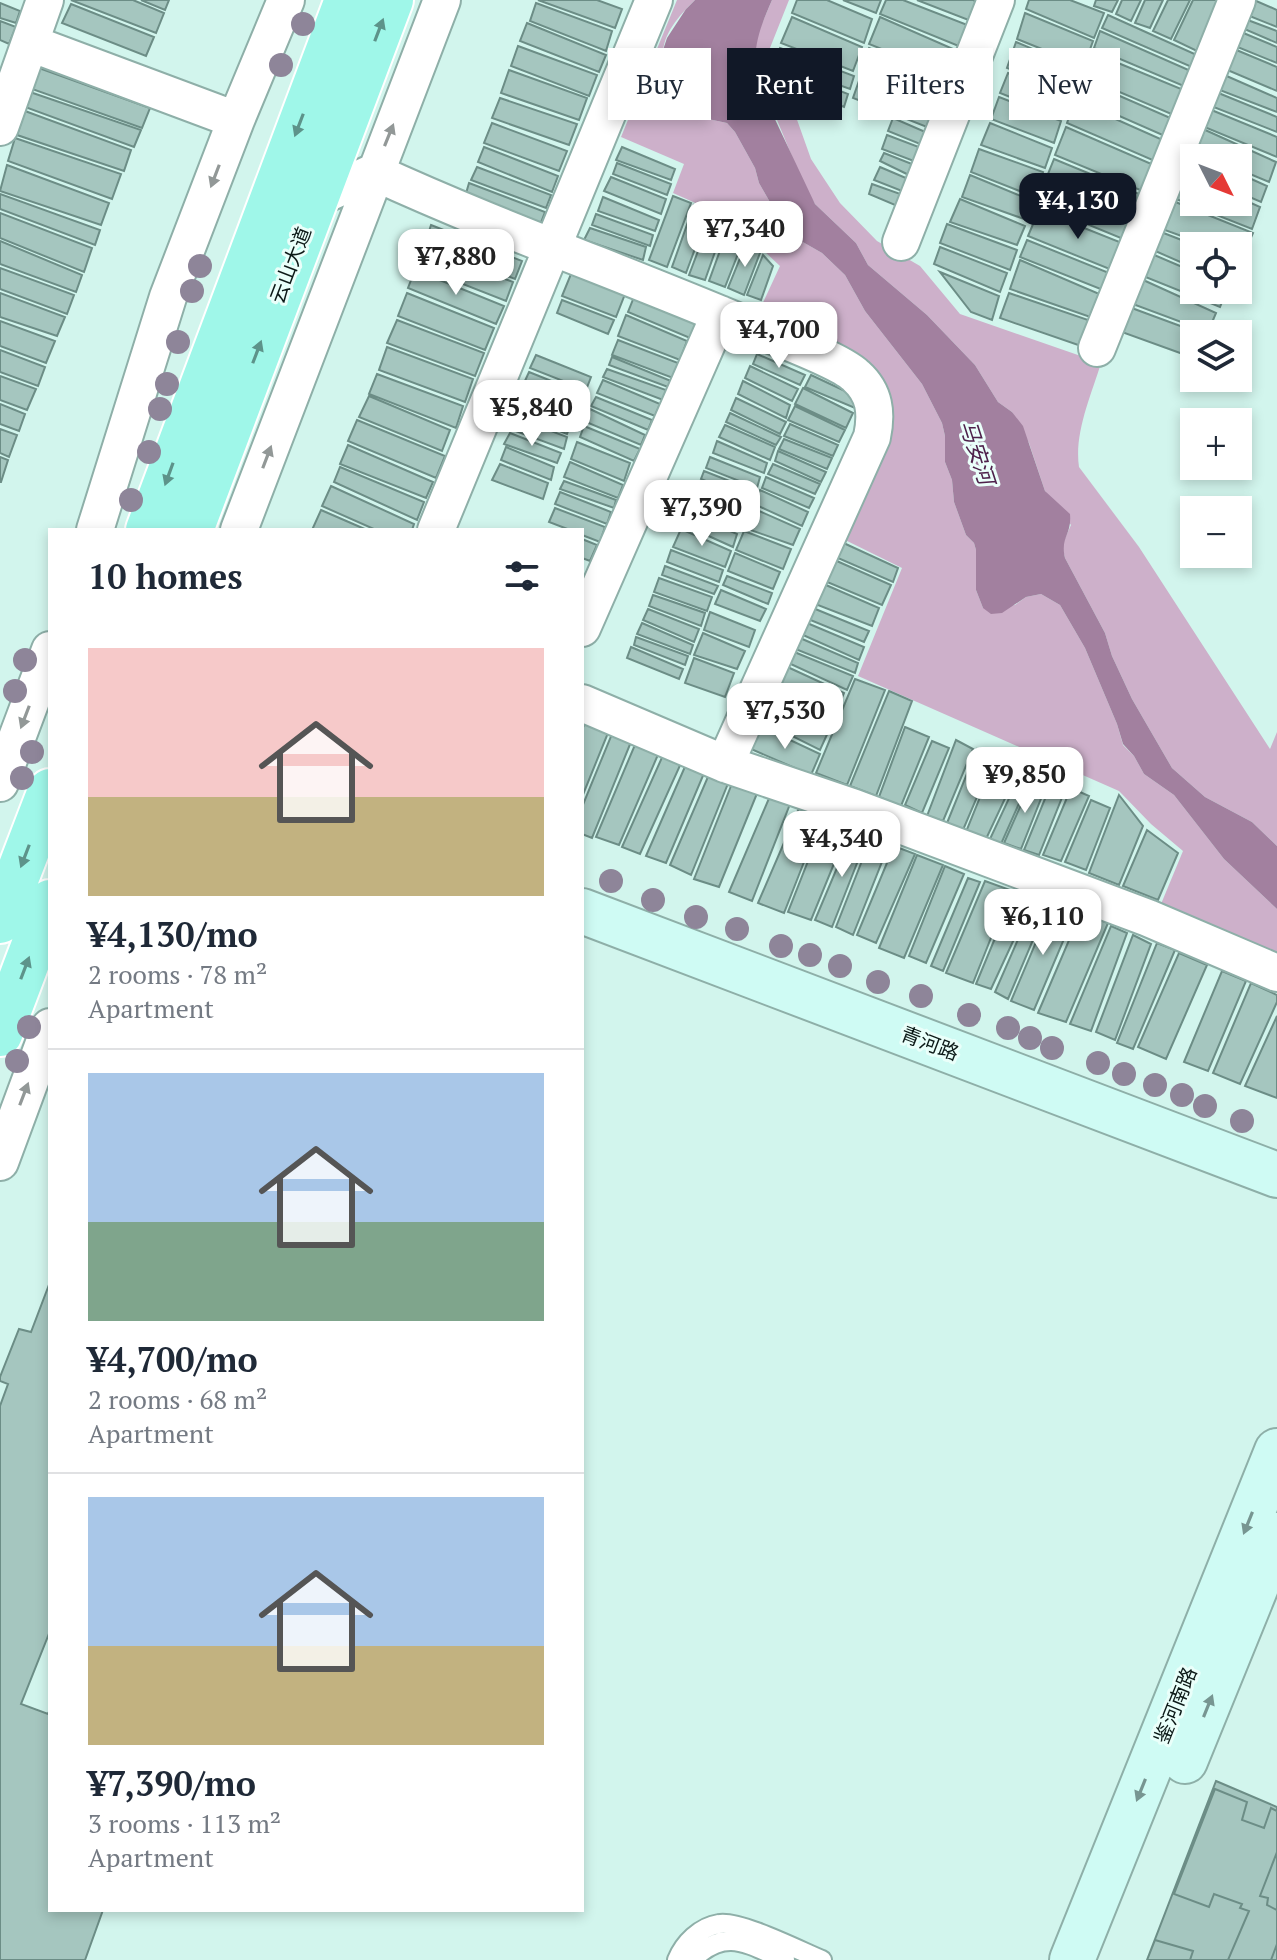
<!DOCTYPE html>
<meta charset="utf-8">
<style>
:root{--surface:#fff;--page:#f2f2f3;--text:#1f2937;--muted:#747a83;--line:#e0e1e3;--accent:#111827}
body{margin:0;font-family:"PT Serif","Noto Sans SC",serif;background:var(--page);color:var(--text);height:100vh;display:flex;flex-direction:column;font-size:30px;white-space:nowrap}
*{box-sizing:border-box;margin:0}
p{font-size:26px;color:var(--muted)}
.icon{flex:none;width:44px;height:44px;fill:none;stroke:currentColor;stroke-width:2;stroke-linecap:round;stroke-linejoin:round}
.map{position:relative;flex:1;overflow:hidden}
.sheet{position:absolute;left:48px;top:528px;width:536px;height:1384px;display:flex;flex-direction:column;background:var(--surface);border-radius:0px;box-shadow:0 4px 12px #0003}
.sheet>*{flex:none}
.hud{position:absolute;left:608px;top:48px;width:548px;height:72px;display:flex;gap:16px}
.needle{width:52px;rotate:132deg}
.controls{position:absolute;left:1180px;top:144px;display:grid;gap:16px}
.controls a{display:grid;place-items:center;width:72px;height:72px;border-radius:0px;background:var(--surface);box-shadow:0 4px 12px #0003;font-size:40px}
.price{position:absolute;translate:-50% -68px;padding:0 18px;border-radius:16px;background:#fff;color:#222;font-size:26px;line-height:52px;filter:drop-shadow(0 2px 4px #0008)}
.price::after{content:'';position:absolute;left:50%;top:48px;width:24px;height:18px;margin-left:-12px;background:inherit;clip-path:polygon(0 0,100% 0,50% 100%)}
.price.on{background:var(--accent);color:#fff}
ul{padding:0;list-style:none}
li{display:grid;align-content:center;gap:16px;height:424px;padding:0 40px}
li+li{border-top:2px solid var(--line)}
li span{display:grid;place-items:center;height:248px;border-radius:0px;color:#555}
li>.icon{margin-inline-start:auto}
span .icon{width:144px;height:144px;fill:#fffc;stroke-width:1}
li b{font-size:34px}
h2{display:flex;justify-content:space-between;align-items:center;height:96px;padding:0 40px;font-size:34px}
.pill{padding:0 28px;border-radius:0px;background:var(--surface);box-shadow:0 4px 12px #0003;font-size:28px;line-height:72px}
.pill.on{background:var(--accent);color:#fff}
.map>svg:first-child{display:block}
</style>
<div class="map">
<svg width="1277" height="1960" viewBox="0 0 1277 1960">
<rect width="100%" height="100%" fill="#d2f5ed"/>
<path fill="#cdb0ca" d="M677 0H695C650 43 656 67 689 115L727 123 735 132 755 168 759 183 782 223 794 237 822 253 845 275 865 311 922 384 942 423 945 436V462L952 480 954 502 966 535 974 543 976 550V590L983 608 1015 605 1026 597 1041 594 1060 605 1085 648 1117 724 1123 745 1134 756 1144 774 1174 795 1224 859 1277 909V956L1161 904 1183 851 1151 824 1119 791 858 676 902 568 837 536 887 436 858 362 760 309 780 266 729 218 673 193 684 164 621 137Z
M772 0H789L766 58V78L779 86 790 100 811 159 840 203 877 241 920 266 960 314 1101 363C1091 396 1074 433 1079 467L1139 547 1270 749 1277 732V846L1252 822 1205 797 1172 768 1132 699 1112 656 1105 633 1065 558 1062 545 1071 525 1045 491 1029 443 1012 412 998 402 975 365 927 315 868 265 856 243 815 204 803 183 756 69 754 53 758 33Z"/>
<path fill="#a2809f" d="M695 0H772C762 23 753 44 756 69L772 113 815 204 856 243 868 265 927 315 975 365 998 402 1012 412 1023 426 1045 491 1070 514C1072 535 1060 537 1065 558L1105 633 1112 656 1132 699 1172 768 1205 797 1252 822 1277 846V909L1224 859 1174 795 1144 774 1134 756 1123 744 1117 724 1085 648 1060 605 1041 594 1026 597 1002 613 991 614 983 608 976 590V550L974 543 966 535 954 502 952 480 945 462V436L942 423 922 384 865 311 845 275 822 253 794 237 782 223 759 183 755 168 735 132 727 123 689 115 678 102 670 88 661 56 667 38 686 9Z"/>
<path fill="#a5c6bf" stroke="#6c8d86" stroke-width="2" d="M71 0H133L164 13 156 33Z
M141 0H169L165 10Z
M538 0H597L622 9 615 28Z
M797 0H827L872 19 864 43 792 13Z
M843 0H881L876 13Z
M886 0H903L970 26 961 47 880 14Z
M917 0H973L978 2 971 21Z
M1029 0H1070L1104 13 1094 38 1026 9Z
M1096 0H1118L1112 12 1094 6Z
M1122 0H1141L1131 21 1116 14Z
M1145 0H1163L1150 28 1135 23Z
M1168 0H1190L1171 39 1153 31Z
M1193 0H1220L1199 52 1174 40Z
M1254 0 1277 10V27L1247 15Z
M0 3 20 11 16 23 0 18Z
M536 3 612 31 606 51 530 21Z
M71 4 154 37 146 56 62 23Z
M1025 13 1093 41 1084 66 1017 39Z
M1108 15 1199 56 1194 68 1102 28Z
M792 17 862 47 853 71 781 43Z
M880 17 960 52 951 77 869 44Z
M1245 19 1277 31V43L1242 28Z
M0 21 16 27 9 44 0 40Z
M527 23 606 55 599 72 520 41Z
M1100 31 1193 72 1186 87 1094 48Z
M1241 32 1277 47V63L1235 46Z
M1016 42 1082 70 1074 94 1007 68Z
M518 46 597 75 589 96 511 66Z
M780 48 854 76 850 89 775 62Z
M869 48 948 82 942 102 860 71Z
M1234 49 1277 67V91L1225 69Z
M1094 53 1186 91 1176 116 1084 77Z
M774 65 848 94 844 107 770 77Z
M39 68 150 108 142 128 32 89Z
M509 70 587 98 579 120 501 93Z
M1008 73 1070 98 1063 118 1000 93Z
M1222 74 1277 98V112L1217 89Z
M861 75 940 107 932 129 853 98Z
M1083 80 1175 120 1167 137 1076 97Z
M30 92 141 130 134 147 25 107Z
M1216 92 1277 117V132L1211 106Z
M999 97 1061 121 1054 143 991 119Z
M500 98 577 124 569 145 492 118Z
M1075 101 1165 141 1157 162 1067 123Z
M1209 109 1277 137V157L1202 126Z
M25 111 131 150 124 171 17 135Z
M893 118 930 134 925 146 888 131Z
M492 123 567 151 559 171 484 143Z
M990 123 1052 148 1045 168 981 145Z
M1066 127 1156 166 1145 192 1055 155Z
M1203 129 1276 162 1269 182 1238 169V158H1212L1194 150Z
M887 135 924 149 919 163 882 149Z
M15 138 121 174 112 199 8 161Z
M484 147 558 176 552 192 478 162Z
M622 147 675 169 671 180 616 160Z
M979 149 1043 172 1035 197 971 172Z
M884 153 917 166 913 177 880 161Z
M1054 159 1144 196 1139 213 1048 174Z
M617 163 671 184 667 195 613 174Z
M7 165 109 203 101 225 0 191Z
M477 167 551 195 546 208 471 180Z
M880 167 913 181 907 193 874 180Z
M1238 173 1267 186 1261 202 1238 192Z
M1186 174 1194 178V202H1238V197L1260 207 1252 229 1176 199Z
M970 175 1033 201 1027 220 962 197Z
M611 177 666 199 661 214 604 191Z
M1049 178 1137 216 1128 241 1038 204Z
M469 183 545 212 540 225 465 197Z
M872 184 906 196 902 208 869 194Z
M0 194 100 230 95 245 0 209Z
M673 196 691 203 667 267 649 260Z
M603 197 659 220 655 231 598 211Z
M960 199 1025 226 1017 245 950 222Z
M1173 201 1253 233 1242 258 1238 257V246H1209L1162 229Z
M694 205 709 211 686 273 672 267Z
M1039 210 1127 245 1117 272 1028 236Z
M0 213 92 248 84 272 0 238Z
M596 214 653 235 650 246 592 225Z
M712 214 726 221 705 280 689 275Z
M730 223 745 236 725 287 709 281Z
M947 224 1017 250 1010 270 940 243Z
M431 225 522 261 515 279 425 244Z
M590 228 646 247 643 260 584 240Z
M1161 232 1197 246H1194V268L1153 250Z
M1027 240 1114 275 1108 292 1020 257Z
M0 241 82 275 76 292 0 264Z
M747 241 760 253 744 295 728 288Z
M940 247 1007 273 1000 292 934 264Z
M424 248 513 282 506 301 417 266Z
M1152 254 1194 272V290H1227L1220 307 1143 276Z
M763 255 773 266 761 300 747 295Z
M1020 260 1104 296 1096 319 1010 289Z
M0 268 74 295 67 314 0 289Z
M415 270 504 306 496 324 408 288Z
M940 272 999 296 992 320 971 312Z
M571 274 625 294 616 317 562 296Z
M1141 279 1216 313 1208 332 1130 303Z
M0 293 65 317 57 336 0 317Z
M407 293 494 328 485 350 398 316Z
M1009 293 1094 322 1084 347 1000 318Z
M634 297 697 323 690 338 628 312Z
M562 300 614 320 608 334 557 313Z
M1129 307 1202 334H1194V358L1119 331Z
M626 315 687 341 680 360 618 336Z
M397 320 484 353 475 376 387 343Z
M0 321 55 341 46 363 0 346Z
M618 340 678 363 673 378 612 355Z
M387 347 473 379 465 402 379 370Z
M0 350 45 367 38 386 0 372Z
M757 354 805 375 800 385 753 364Z
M536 355 591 377 586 390 530 368Z
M612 357 671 381 668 387 609 365Z
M750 366 798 389 792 401 745 378Z
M607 369 666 390 663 400 603 377Z
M529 372 584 394 581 403 524 383Z
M377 374 463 406 456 428 369 394Z
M811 375 860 398 855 408 805 387Z
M0 376 36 389 27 410 0 400Z
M603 380 660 404 655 416 597 393Z
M743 381 790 405 786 418 738 394Z
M524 386 579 407 575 417 521 396Z
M803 388 853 413 846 428 795 404Z
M369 396 450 430 442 451 359 417Z
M596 397 652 420 648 430 591 406Z
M736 398 786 422 780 434 731 410Z
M521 401 572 420 567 434 516 414Z
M0 404 25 414 19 431 0 424Z
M795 406 845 430 839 442 788 420Z
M590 409 645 435 641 445 586 422Z
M730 413 781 437 776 445 726 422Z
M515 417 567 437 564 449 510 429Z
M357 420 445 456 436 478 348 441Z
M790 424 838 445 833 456 784 436Z
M725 425 775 447 770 460 719 437Z
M584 426 640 449 634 461 580 437Z
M0 429 17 435 9 457 0 453Z
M510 433 561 453 557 463 504 444Z
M784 439 832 458 827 469 779 449Z
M717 441 767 463 764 473 713 453Z
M577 442 630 463 624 481 571 459Z
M348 445 433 482 426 498 340 464Z
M506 447 554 467 551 480 501 460Z
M778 451 826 472 821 482 775 461Z
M0 457 8 460 1 482H0Z
M710 457 760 477 757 488 706 468Z
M570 462 623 485 618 498 564 477Z
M500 464 548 483 543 499 492 480Z
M773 464 820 484 815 494 768 474Z
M340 467 424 502 417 520 334 482Z
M704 471 755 491 751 500 701 479Z
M766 477 814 498 809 508 762 488Z
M564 481 616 500 614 508 560 489Z
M700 484 748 503 744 513 696 494Z
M331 486 414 524 412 530H376L322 506Z
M760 490 808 512 802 526 754 504Z
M560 492 611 512 607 524 555 504Z
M694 497 741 517 737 530 690 509Z
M750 507 800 529 793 545 742 527Z
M555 508 605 527 600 542 582 535V530H570L549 522Z
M321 510 367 530H312Z
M688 512 737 534 733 547 684 525Z
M681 529 731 551 725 567 673 547Z
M744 531 791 549 783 569 736 550Z
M582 539 597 545 590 561 582 558Z
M837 540 898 568 893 582 831 555Z
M671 550 723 570 719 582 667 562Z
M735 553 780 572 773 589 728 571Z
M830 558 891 585 882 605 820 579Z
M665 566 718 586 714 594 662 575Z
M727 576 772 593 768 604 723 585Z
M659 578 712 597 707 611 654 592Z
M819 582 879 608 872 626 810 602Z
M721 590 766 609 760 621 715 604Z
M653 595 705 613 701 626 649 606Z
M808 606 869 631 864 642 803 617Z
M648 609 699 629 694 642 643 620Z
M710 612 755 630 749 647 704 630Z
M800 620 864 647 859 660 794 631Z
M642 623 693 645 690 654 637 634Z
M703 633 745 651 737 669 694 655Z
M793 635 858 663 855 673 788 646Z
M636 637 688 656 685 665 634 645Z
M631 647 683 669 679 679 627 658Z
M787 649 853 676 847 690 782 660Z
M694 658 734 673 725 697 685 683Z
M781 664 844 693 838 707 775 681Z
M855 679 885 690 847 785 816 773Z
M775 684 837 711 832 724 769 698Z
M889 691 912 701 876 796 850 786Z
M769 702 830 728 820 750 762 721Z
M586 720 610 728 582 797V730Z
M760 726 820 754 811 775 751 749Z
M905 727 929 737 901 806 879 797Z
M614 729 633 737 592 838 582 834V807Z
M637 740 660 750 619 845 596 837Z
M956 740 973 749 943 821 927 816Z
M932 741 949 748 922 813 905 805Z
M977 749 994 757 963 830 947 823Z
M664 753 682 761 640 854 622 847Z
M687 762 705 771 666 863 646 856Z
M993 765 1016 775 986 839 966 832Z
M710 772 729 781 691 875 670 865Z
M1019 777 1029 781 1001 844 990 839Z
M1032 780 1046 786 1021 849 1004 843Z
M733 781 758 791 719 887 694 879Z
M1071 788 1089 796 1061 861 1043 855Z
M1049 789 1063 795 1039 855 1024 850Z
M1119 795 1143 826 1119 885 1089 873Z
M770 796 790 804 752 901 729 892Z
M1091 800 1110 808 1086 870 1065 862Z
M799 808 822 816 784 913 758 903Z
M825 818 849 827 811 920 788 912Z
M853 830 868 835 832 927 815 920Z
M1147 830 1178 853 1158 900 1123 886Z
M871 838 889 844 853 935 836 927Z
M894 846 915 854 876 943 857 935Z
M917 855 943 865 904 958 879 948Z
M945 866 964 874 926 963 909 956Z
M968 878 980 882 943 971 931 966Z
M985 881 1010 890 973 983 946 973Z
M1015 890 1033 898 991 989 976 984Z
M1037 896 1049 902 1008 999 995 992Z
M1053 902 1075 913 1034 1010 1011 1001Z
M1081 912 1108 923 1066 1022 1038 1013Z
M1111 926 1127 933 1091 1031 1070 1024Z
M1133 935 1151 944 1115 1040 1096 1032Z
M1157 943 1175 950 1133 1049 1117 1043Z
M1179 953 1207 965 1166 1059 1138 1047Z
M1222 971 1246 981 1208 1071 1184 1062Z
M1251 983 1277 995V1002L1240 1084 1213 1073Z
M1277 1016V1098L1245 1086Z
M50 1282V1631L21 1704 48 1714 50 1709V1910H103L85 1960H0V1406L8 1384 0 1381V1377L19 1329 31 1332Z
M1216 1781 1277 1807V1960H1147Z
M1215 1789 1247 1802 1242 1820 1264 1828 1271 1808 1277 1811V1852L1260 1896 1268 1898 1267 1905 1277 1910V1944L1271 1960H1228L1249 1911 1240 1908 1242 1904 1214 1894 1209 1907 1174 1894Z
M1155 1940 1193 1951 1190 1960H1147Z"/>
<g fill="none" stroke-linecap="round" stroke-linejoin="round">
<defs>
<path id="lane" d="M677 1960C684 1943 700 1927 719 1924 739 1920 800 1951 822 1960
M692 1960C726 1927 747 1944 785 1960"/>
<path id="street" d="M30 43 236 120
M0 127 45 0
M315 199 374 172C496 228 623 273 746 325 772 336 838 359 856 376 875 393 877 413 872 437L725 764
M901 242 996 0
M1097 348 1237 0
M95 530 168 297 236 120 286 0
M239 530 442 0
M436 530 654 0
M582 628 720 314
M582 703 725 764 855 808 1148 918 1277 973
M0 783 50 650
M0 1162 50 1027"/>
<path id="secondary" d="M582 911 1277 1175
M1185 1761 1277 1535
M1072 1960 1277 1451"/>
<path id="primary" d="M148 530 347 0
M191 530 391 0
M0 921 50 791
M0 1034 50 902"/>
</defs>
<use href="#lane" stroke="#8eafa8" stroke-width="22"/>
<use href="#street" stroke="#8eafa8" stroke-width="40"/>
<use href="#secondary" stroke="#8eafa8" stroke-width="48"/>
<use href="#primary" stroke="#fff" stroke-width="48"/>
<use href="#lane" stroke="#fff" stroke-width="18"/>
<use href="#street" stroke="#fff" stroke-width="36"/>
<use href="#secondary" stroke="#cffbf4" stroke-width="44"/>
<use href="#primary" stroke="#9ff7e9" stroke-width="44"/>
</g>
<g fill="#8e8599">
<circle cx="303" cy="24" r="12"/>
<circle cx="281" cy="65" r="12"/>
<circle cx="200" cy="266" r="12"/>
<circle cx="192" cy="291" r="12"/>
<circle cx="178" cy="342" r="12"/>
<circle cx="167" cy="384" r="12"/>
<circle cx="160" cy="409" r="12"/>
<circle cx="149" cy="452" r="12"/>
<circle cx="131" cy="500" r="12"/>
<circle cx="25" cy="660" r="12"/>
<circle cx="15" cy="691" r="12"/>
<circle cx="32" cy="752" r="12"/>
<circle cx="22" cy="778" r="12"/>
<circle cx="611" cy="881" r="12"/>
<circle cx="653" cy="900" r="12"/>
<circle cx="696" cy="917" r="12"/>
<circle cx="737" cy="929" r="12"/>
<circle cx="781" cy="946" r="12"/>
<circle cx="810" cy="955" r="12"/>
<circle cx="840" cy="966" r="12"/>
<circle cx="878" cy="982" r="12"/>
<circle cx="921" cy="996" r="12"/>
<circle cx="969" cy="1015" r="12"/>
<circle cx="29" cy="1027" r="12"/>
<circle cx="1008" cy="1028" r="12"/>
<circle cx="1030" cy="1038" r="12"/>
<circle cx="1052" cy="1048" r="12"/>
<circle cx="17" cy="1061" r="12"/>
<circle cx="1098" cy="1063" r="12"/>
<circle cx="1124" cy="1074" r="12"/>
<circle cx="1155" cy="1085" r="12"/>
<circle cx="1182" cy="1095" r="12"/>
<circle cx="1205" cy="1106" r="12"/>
<circle cx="1242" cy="1121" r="12"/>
</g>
<defs><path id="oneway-solid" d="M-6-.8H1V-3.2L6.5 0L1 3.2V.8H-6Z" transform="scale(2)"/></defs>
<g fill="#5d938a">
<use href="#oneway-solid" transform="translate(379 30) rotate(-69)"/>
<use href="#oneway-solid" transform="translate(299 125) rotate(111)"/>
<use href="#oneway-solid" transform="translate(257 352) rotate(-69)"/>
<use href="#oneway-solid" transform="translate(169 474) rotate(110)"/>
<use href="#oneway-solid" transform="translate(25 856) rotate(111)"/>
<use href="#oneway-solid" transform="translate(25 968) rotate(-69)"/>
</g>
<g fill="#929897">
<use href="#oneway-solid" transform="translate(389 135) rotate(-68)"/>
<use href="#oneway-solid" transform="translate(215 176) rotate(111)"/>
<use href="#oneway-solid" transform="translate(267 457) rotate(-69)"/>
<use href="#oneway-solid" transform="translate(25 717) rotate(111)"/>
<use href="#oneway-solid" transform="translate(24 1094) rotate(-69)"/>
</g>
<g fill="#779591">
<use href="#oneway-solid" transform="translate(1248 1523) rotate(112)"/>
<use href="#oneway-solid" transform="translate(1208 1706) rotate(-68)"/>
<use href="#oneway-solid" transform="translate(1141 1790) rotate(112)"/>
</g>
<g text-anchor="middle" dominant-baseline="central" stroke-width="6" stroke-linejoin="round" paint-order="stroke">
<g font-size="20" fill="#0c1917" stroke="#eafffa">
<text transform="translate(290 265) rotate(-69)">云山大道</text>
<text transform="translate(930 1043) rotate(21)">青河路</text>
<text transform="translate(1175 1705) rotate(-68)">鉴河南路</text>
</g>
<g font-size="22" font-style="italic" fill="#4e214b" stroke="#eafffa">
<text transform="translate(978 452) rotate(72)">马安河</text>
</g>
</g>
</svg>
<div class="controls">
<a><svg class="needle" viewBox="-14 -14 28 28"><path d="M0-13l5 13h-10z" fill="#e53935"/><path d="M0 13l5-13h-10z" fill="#747a83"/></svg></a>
<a><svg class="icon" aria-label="locate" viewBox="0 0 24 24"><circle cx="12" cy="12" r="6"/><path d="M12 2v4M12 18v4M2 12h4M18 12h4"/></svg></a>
<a><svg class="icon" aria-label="layers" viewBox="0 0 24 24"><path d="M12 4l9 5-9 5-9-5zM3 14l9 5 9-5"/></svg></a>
<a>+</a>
<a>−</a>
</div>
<b class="price on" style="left:1078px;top:241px">¥4,130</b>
<b class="price" style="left:745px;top:269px">¥7,340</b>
<b class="price" style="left:456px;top:297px">¥7,880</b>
<b class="price" style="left:779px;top:370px">¥4,700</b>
<b class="price" style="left:532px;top:448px">¥5,840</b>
<b class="price" style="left:702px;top:548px">¥7,390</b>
<b class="price" style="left:785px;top:751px">¥7,530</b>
<b class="price" style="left:1025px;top:815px">¥9,850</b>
<b class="price" style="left:842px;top:879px">¥4,340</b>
<b class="price" style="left:1043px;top:957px">¥6,110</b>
<div class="hud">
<a class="pill">Buy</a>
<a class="pill on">Rent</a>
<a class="pill">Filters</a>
<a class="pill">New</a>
</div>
<section class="sheet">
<h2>10 homes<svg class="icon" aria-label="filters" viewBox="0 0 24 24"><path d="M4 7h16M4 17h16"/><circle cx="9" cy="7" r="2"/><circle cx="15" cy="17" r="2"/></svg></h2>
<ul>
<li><span style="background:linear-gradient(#f6c9c9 60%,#c2b280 0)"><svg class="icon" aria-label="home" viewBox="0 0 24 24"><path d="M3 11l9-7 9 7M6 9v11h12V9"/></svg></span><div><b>¥4,130/mo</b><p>2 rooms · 78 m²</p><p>Apartment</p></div></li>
<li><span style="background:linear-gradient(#a9c7e8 60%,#7fa58c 0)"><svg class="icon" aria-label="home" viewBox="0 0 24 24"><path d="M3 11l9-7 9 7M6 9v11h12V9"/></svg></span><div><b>¥4,700/mo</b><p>2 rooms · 68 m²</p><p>Apartment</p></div></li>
<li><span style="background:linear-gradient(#a9c7e8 60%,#c2b280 0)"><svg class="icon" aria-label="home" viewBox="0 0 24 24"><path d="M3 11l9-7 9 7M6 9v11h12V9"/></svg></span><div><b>¥7,390/mo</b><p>3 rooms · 113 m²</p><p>Apartment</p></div></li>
</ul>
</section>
</div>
